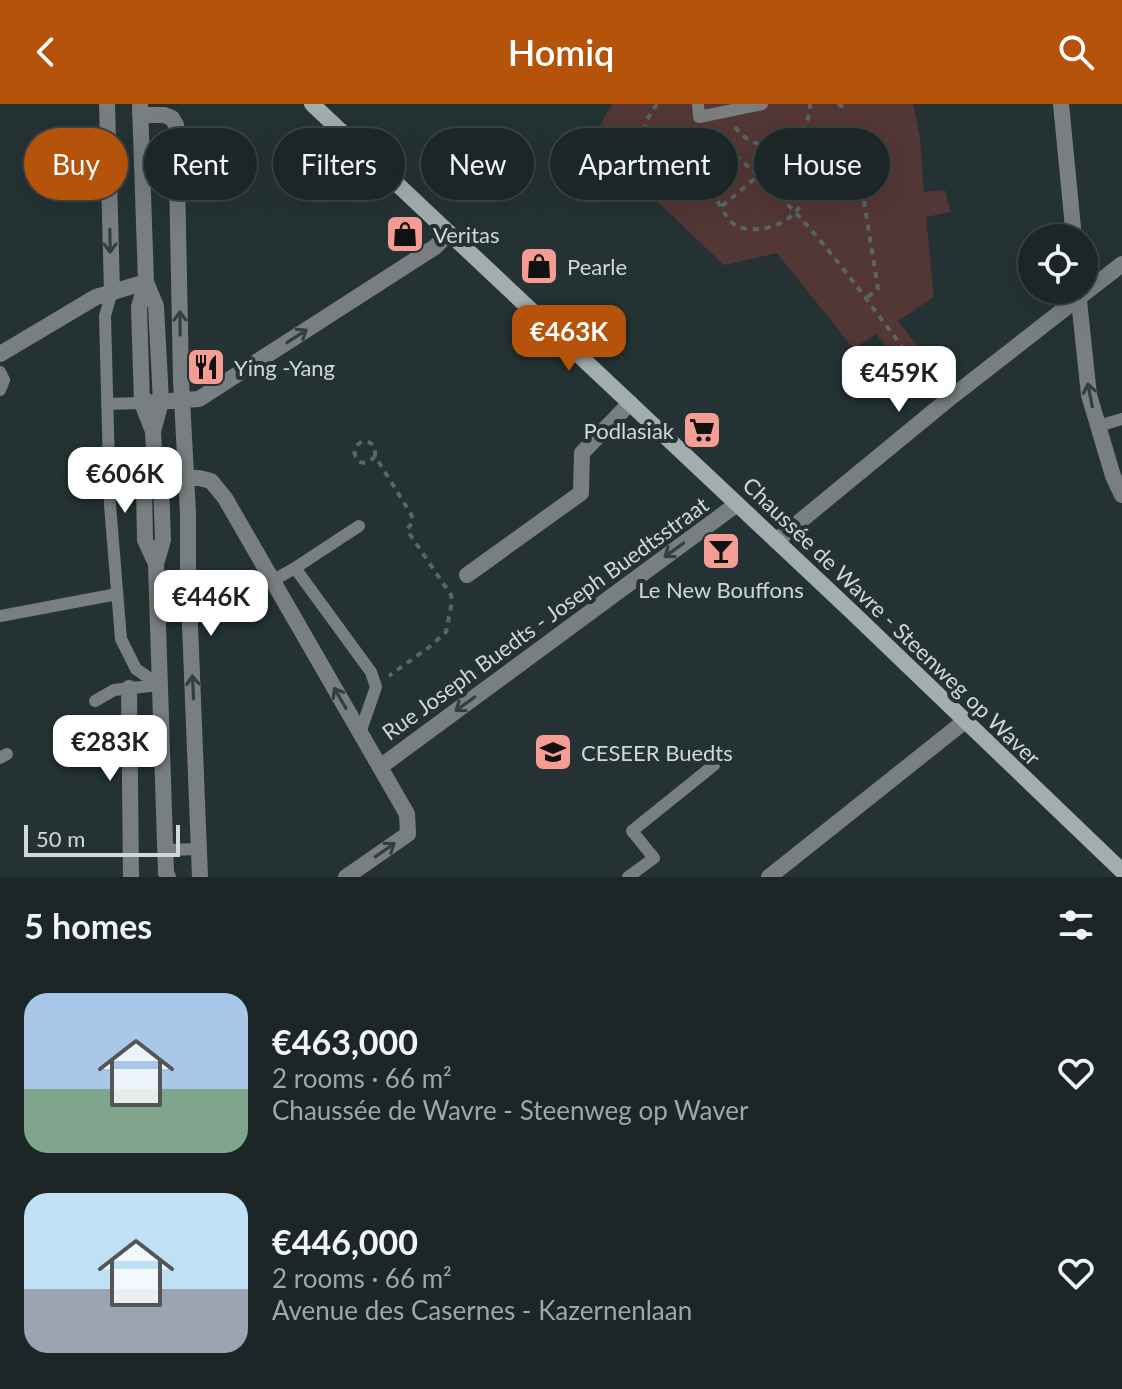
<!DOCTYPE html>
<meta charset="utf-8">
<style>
:root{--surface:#1c2626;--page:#252e2e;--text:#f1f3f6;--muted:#a0a5a7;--line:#3a4343;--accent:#b45309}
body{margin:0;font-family:Lato,sans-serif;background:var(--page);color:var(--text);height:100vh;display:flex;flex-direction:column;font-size:30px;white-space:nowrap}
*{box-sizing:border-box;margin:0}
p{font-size:26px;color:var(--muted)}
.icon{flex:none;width:44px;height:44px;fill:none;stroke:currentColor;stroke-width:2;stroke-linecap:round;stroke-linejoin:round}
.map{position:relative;height:773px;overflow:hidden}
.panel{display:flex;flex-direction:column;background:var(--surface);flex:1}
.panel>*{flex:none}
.guide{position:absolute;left:24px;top:24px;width:1074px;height:72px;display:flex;gap:16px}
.buttons{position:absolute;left:1018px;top:120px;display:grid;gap:16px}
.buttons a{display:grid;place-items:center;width:80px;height:80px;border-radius:50%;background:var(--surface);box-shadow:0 8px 32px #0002,0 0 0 2px var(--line);font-size:40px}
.scale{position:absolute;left:24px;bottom:20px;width:156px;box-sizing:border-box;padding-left:8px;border:4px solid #d0d8d8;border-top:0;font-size:22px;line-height:28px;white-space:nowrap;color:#d0d8d8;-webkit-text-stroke:6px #253233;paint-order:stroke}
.price{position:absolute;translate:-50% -68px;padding:0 18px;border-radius:16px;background:#fff;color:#222;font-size:26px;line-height:52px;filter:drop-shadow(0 2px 4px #0008)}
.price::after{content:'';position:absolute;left:50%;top:48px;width:24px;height:18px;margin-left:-12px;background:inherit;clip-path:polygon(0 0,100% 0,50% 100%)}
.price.on{background:var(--accent);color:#fff}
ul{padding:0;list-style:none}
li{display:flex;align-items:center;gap:24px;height:200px;padding:0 24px}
li span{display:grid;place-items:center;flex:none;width:224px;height:160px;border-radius:24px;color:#555}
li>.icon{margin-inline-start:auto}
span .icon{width:96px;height:96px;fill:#fffc;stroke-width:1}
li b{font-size:34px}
h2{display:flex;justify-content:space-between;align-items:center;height:96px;padding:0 24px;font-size:34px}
.chip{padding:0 28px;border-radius:36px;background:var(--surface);box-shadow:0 8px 32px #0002,0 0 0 2px var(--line);font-size:28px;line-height:72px}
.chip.on{background:var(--accent);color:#fff}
header{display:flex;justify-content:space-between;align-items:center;height:104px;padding:0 24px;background:var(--accent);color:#fff;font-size:36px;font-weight:600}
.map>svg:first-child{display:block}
</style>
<header><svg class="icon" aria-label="back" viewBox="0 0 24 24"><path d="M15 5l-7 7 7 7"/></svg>Homiq<svg class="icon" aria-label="search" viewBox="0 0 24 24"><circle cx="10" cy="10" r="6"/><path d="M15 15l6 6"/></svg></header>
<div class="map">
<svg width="1122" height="773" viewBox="0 0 1122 773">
<rect width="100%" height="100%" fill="#253233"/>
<path fill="#533734" d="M612 0H913L920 33 924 88 945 86 951 108 926 113 934 193 898 217 919 244 900 260 876 230 854 245 777 149 724 161 621 63 625 59 606 41 601 44 592 36Z"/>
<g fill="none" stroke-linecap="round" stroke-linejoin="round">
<path stroke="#5a6666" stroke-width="4" stroke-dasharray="6 6" stroke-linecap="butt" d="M657 0C648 12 642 25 643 40 645 76 683 66 705 82 717 92 724 113 735 121 743 126 757 126 766 124 797 117 813 92 811 60
M838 0 847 5
M735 23C744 35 755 40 770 43
M708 28C738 53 767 79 794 107 836 152 872 203 909 252
M765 66 770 43C796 38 809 28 810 0
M864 97 878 185 865 195
M722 102 764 67 854 54
M375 352C370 359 358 363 355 351 351 336 377 330 375 352L411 410 413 417 407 426 451 491 452 498 446 528 428 544 389 572"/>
<path stroke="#797f80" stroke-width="12" d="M698 0 699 13 762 0
M112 187 105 212 110 401 121 535 136 565 159 581
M0 268 4 276 0 286
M107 300 142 299
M1098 322 1122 315
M295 464 359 422
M272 477 295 464 371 568 376 583 360 629
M0 512 117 490
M95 597 114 586 159 581
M0 654 7 650
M165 746 199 745
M628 773 654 754 632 727 714 661"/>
<path stroke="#797f80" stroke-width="16" d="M107 0 112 187
M1061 0 1074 134
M140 11H164L172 14 176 21 181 276 188 409V470L200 773
M1078 187 1089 291 1113 372 1122 391
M142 299 199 295 435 143 449 129
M155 372 199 374 211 377 225 394 407 710 408 730 346 773
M776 437 945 298 1122 160
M467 471 581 389 582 349 630 299
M129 584 131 773
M380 663 737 400"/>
<path stroke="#797f80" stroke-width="16" d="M140 0 146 178 139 203 142 299 153 327
M146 178 156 202 160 278 161 298 153 327 155 372 161 382 163 436 156 460 166 769 168 773
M0 250 96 193 146 178
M155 372 144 382 145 436 156 460
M769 773 965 617"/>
<path stroke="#a2adad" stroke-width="16" d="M312 0 853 509 1122 767"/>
</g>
<defs><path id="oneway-shaft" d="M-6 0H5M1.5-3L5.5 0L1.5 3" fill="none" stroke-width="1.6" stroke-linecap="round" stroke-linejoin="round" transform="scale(2)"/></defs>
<g stroke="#323e3f">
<use href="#oneway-shaft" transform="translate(110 137) rotate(89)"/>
<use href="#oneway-shaft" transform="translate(180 219) rotate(-91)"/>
<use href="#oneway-shaft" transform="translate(297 232) rotate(-33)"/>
<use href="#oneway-shaft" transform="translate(1090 291) rotate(-101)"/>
<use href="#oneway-shaft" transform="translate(674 446) rotate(144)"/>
<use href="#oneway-shaft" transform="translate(193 583) rotate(-93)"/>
<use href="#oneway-shaft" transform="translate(340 594) rotate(-120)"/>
<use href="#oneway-shaft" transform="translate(465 600) rotate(144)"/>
<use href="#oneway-shaft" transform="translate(385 746) rotate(-35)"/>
</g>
<defs>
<symbol id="shop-square" viewBox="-11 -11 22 22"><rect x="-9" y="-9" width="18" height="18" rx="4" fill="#f59c93" stroke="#253233"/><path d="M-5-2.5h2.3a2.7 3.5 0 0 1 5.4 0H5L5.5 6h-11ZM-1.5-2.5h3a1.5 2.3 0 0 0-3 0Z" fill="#111"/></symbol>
<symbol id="restaurant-square" viewBox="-11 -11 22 22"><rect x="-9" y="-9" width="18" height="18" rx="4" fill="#f59c93" stroke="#253233"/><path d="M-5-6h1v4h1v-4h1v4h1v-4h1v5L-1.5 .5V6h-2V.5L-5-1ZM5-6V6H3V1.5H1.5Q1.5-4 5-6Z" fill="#111"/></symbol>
<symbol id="supermarket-square" viewBox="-11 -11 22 22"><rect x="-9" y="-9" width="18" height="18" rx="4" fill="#f59c93" stroke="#253233"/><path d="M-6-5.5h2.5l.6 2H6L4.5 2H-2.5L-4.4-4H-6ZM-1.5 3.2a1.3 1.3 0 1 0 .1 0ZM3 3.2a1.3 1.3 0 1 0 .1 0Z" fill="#111"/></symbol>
<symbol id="bar-square" viewBox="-11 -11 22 22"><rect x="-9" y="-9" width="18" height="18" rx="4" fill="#f59c93" stroke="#253233"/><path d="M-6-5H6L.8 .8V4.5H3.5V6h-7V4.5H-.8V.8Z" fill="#111"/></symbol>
<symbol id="school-square" viewBox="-11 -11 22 22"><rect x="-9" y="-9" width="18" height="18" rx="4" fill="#f59c93" stroke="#253233"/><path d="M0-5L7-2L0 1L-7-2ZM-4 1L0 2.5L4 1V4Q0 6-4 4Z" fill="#111"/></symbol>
</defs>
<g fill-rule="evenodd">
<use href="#shop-square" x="383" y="108" width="44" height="44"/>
<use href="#shop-square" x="517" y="140" width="44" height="44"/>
<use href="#restaurant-square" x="184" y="241" width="44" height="44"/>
<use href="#supermarket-square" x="680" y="304" width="44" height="44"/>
<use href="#bar-square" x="699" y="425" width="44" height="44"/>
<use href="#school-square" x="531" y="626" width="44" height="44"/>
</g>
<g text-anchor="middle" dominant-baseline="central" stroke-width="8" stroke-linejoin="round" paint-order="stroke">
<g font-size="22" fill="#d0d8d8" stroke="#253233" text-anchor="start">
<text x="433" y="130">Veritas</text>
<text x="567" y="162">Pearle</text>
<text x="234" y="263">Ying -Yang</text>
<text x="674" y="326" text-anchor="end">Podlasiak</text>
<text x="721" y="485" text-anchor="middle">Le New Bouffons</text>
<text x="581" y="648">CESEER Buedts</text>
</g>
<g font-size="22" fill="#d0d8d8" stroke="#253233">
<text transform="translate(545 514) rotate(-36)">Rue Joseph Buedts - Joseph Buedtsstraat</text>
<text transform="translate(892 517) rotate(44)">Chaussée de Wavre - Steenweg op Waver</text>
</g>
</g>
</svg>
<div class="buttons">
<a><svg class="icon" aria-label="locate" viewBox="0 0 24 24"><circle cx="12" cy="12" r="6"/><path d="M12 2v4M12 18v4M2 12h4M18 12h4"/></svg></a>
</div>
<div class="scale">50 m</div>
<b class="price on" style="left:569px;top:269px">€463K</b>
<b class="price" style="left:899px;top:310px">€459K</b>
<b class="price" style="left:125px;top:411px">€606K</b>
<b class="price" style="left:211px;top:534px">€446K</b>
<b class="price" style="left:110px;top:679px">€283K</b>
<div class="guide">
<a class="chip on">Buy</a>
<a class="chip">Rent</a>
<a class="chip">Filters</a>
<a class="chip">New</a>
<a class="chip">Apartment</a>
<a class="chip">House</a>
</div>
</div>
<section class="panel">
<h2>5 homes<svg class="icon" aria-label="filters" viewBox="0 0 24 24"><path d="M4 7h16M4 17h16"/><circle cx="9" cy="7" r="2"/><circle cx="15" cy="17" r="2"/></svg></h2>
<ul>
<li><span style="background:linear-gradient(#a9c7e8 60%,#7fa58c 0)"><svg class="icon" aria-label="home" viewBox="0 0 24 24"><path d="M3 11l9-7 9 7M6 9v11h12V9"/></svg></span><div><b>€463,000</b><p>2 rooms · 66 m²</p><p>Chaussée de Wavre - Steenweg op Waver</p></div><svg class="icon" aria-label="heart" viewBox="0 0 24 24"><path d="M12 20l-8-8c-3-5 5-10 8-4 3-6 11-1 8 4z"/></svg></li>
<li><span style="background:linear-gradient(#bfe0f5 60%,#9aa5b1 0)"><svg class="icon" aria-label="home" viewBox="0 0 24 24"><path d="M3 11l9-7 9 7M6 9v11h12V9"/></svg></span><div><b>€446,000</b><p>2 rooms · 66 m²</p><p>Avenue des Casernes - Kazernenlaan</p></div><svg class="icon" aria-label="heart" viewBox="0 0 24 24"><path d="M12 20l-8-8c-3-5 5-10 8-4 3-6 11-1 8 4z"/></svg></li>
</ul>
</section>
